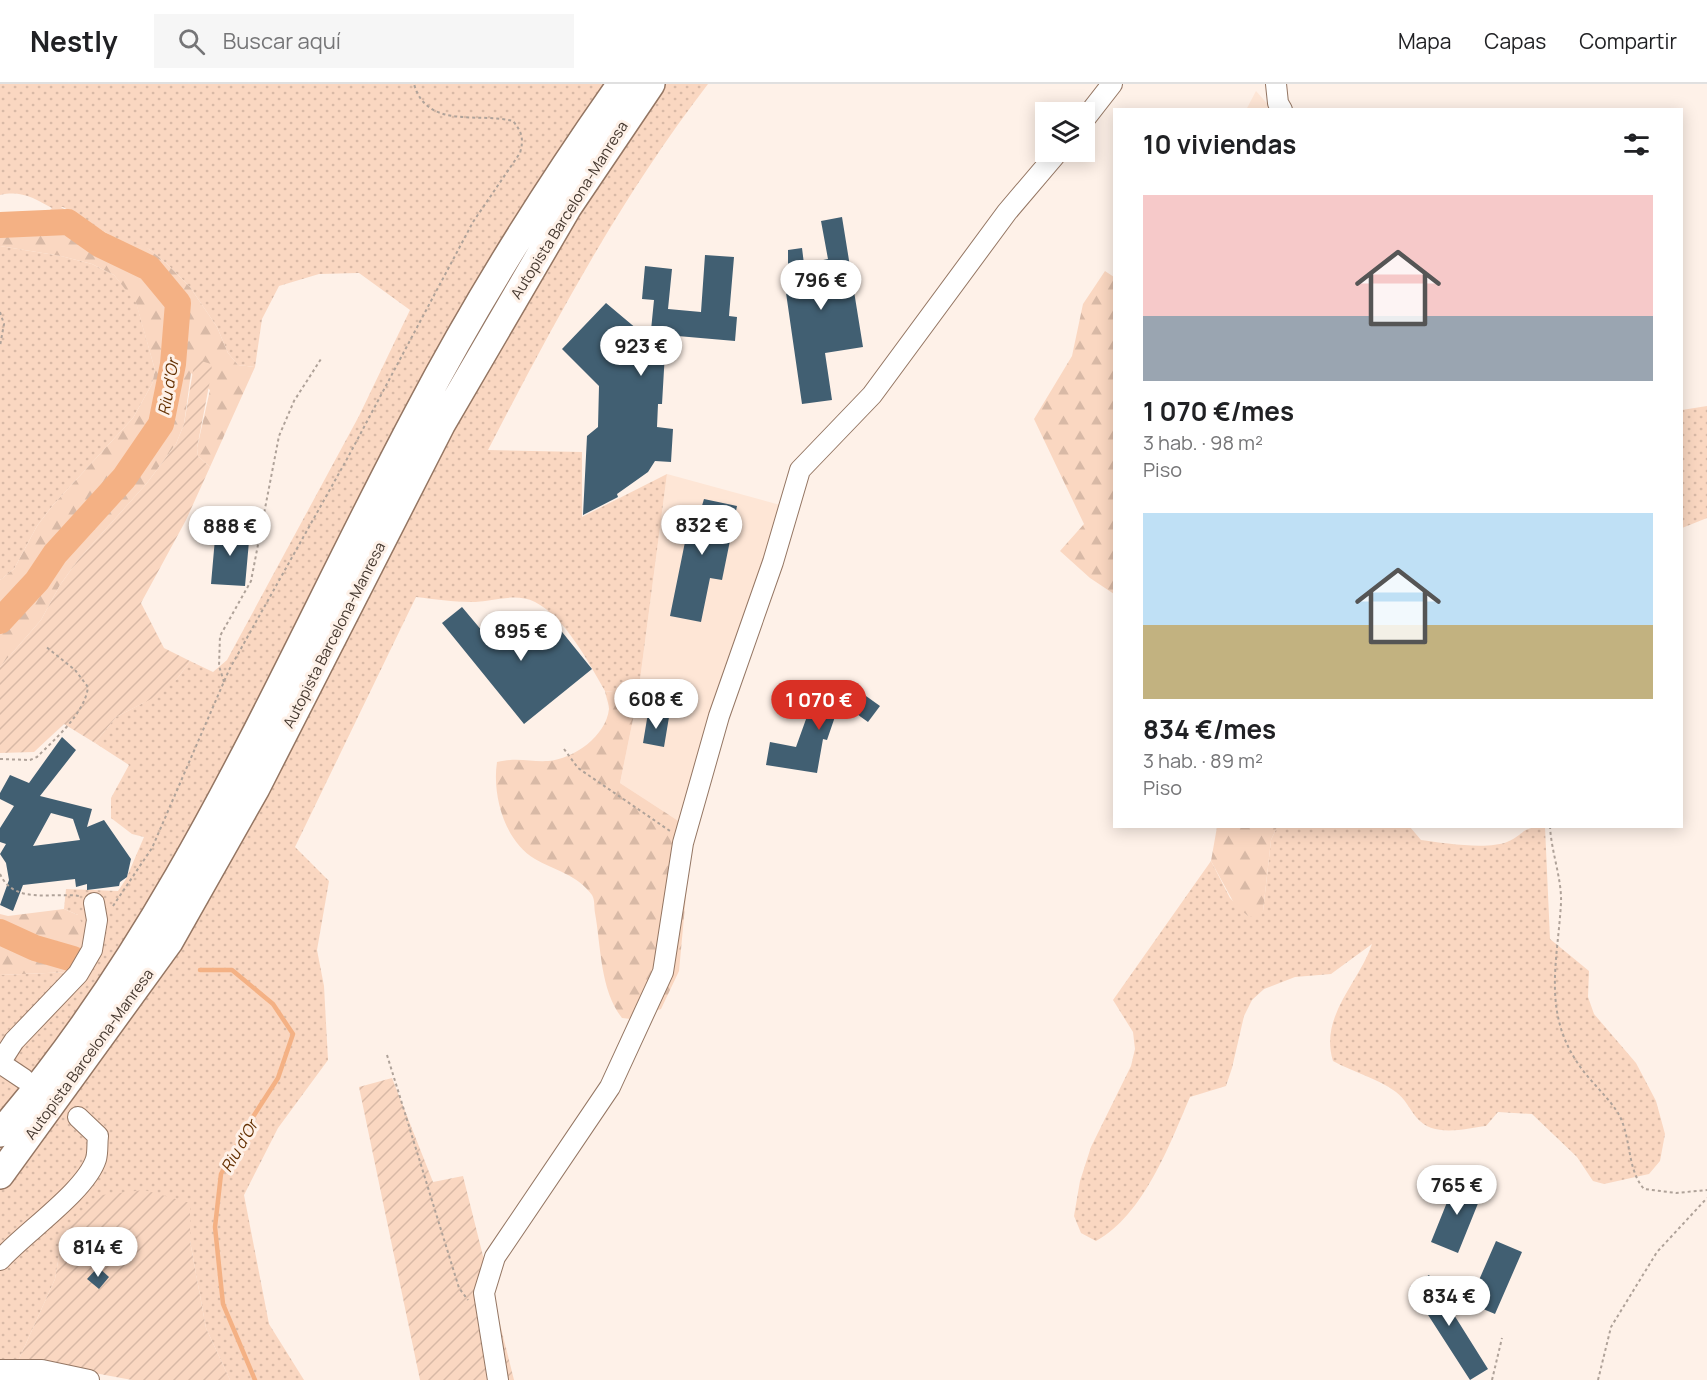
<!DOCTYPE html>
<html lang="es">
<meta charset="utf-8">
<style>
:root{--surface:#fff;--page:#f6f6f6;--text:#202124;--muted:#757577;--line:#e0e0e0;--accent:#d93025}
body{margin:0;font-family:Manrope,sans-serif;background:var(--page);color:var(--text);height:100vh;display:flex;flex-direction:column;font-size:22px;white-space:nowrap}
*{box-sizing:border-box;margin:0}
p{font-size:20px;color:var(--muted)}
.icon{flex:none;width:33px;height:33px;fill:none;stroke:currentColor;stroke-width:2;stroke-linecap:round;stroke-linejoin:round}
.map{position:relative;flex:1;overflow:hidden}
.panel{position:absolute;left:1113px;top:24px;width:570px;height:720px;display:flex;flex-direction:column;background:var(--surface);border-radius:0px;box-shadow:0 3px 15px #0003}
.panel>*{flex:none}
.fabs{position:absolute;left:1035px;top:18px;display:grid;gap:12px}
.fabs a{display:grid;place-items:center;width:60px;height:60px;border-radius:0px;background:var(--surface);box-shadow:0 3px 15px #0003;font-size:30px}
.price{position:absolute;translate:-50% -51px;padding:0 14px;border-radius:21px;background:#fff;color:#222;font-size:20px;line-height:39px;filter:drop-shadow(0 2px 3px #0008)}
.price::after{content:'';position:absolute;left:50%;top:36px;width:18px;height:14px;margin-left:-9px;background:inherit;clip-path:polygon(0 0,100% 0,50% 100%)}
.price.current{background:var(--accent);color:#fff}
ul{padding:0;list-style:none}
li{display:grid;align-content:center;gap:12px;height:318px;padding:0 30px}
li span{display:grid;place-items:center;height:186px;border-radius:0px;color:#555}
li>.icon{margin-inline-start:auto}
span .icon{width:108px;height:108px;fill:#fffc;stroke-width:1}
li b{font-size:26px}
h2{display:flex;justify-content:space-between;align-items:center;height:72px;padding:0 30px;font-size:26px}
header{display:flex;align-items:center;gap:36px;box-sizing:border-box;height:84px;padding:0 30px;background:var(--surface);border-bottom:2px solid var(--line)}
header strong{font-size:28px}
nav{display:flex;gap:33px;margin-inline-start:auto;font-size:21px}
.search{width:420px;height:54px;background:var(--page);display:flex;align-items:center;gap:15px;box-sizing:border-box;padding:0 21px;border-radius:0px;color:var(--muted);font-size:22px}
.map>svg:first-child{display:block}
</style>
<header>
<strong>Nestly</strong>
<div class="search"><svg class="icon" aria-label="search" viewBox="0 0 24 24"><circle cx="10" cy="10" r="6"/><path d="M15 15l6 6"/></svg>Buscar aquí</div>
<nav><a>Mapa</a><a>Capas</a><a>Compartir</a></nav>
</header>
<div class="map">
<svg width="1707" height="1296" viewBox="0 0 1707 1296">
<defs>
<pattern id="grass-dots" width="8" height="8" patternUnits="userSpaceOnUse" patternTransform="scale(1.5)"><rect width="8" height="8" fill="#fad7c1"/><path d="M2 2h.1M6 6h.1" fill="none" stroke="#d8b9a6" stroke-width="1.8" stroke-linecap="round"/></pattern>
<pattern id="forest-firs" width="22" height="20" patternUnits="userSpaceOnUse" patternTransform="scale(1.5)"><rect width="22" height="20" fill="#fad7c1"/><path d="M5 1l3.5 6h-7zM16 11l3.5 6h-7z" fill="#d8b9a6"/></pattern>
<pattern id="garden-furrows" width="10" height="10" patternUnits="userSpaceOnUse" patternTransform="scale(1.5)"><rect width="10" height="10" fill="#fad7c1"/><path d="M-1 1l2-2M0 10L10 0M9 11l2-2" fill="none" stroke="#d8b9a6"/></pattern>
</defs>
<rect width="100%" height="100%" fill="#fef1e8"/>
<path fill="#fee6d6" d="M1256 7 1272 25 1246 26Z
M667 390 780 421 680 738 620 699 638 611Z"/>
<path fill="url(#grass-dots)" d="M0 0H708C621 113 553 240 488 366L582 368V433L667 390 638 611 605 607C589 579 565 533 535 518 515 508 491 518 471 518 453 518 434 515 416 513L295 763 329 797 317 866 324 902 328 976 278 1044 244 1111 269 1240 304 1296H230L206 1244 190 1157V1119L60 1166 55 1195 19 1275 0 1276V891L70 888 78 831 64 825 66 805 118 807 126 795 144 753 132 750 111 734V714L129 681 95 659 116 633 143 619 177 595 190 577 213 588 227 576 359 332 410 226 359 189 319 190 279 202 262 235 255 283 238 281 228 269 217 243 190 203 167 180 149 165 125 160 63 123 52 124C34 114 21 106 0 111Z
M0 162 61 172 92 180 114 191 136 218 155 286 152 300 133 334 53 421 37 442 14 485 0 496Z
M1707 322V434L1682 444V326Z
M1277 743H1410L1421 756C1443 759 1487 766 1507 758 1526 750 1519 743 1545 743L1550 855 1589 887 1588 913 1594 930 1636 979 1656 1017 1665 1050 1660 1077 1649 1090 1604 1100 1593 1097 1577 1073 1532 1030 1498 1028 1486 1042C1463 1045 1433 1054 1416 1033 1409 1024 1405 1015 1396 1008 1377 994 1353 988 1333 977 1319 932 1359 899 1372 860L1331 890 1295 893 1264 905 1252 916 1244 932 1232 984 1226 1002 1190 1013C1170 1060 1143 1132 1096 1157L1081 1149 1074 1132 1080 1097 1091 1063 1131 982 1135 965 1133 948 1113 916 1211 777 1230 814 1248 832 1263 827 1271 756Z"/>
<path fill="url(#forest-firs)" d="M59 122 125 160 141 161 149 165 167 180 190 203 217 243 228 269 238 281 255 283 210 383 198 372 197 364 210 306 191 289 184 340 176 360 147 399 78 476 60 501 41 536 0 583V496L14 485 37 442 53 421 133 334 152 300 155 286 136 219 114 191 92 180 61 172 0 162V145H31L52 124Z
M1105 187 1114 193V510L1090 494 1060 467 1084 440 1034 335 1072 272 1083 220Z
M605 607 638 611 620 699 680 738 690 768 679 887 661 925 631 935 622 934C600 906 601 862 595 829 594 823 595 816 592 811 578 791 554 786 535 775 504 757 492 710 497 678 519 673 529 678 548 677 574 675 606 652 609 625 609 620 606 613 605 607Z
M1217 743H1277L1271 756 1263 827 1257 833 1248 832 1235 821 1211 777Z
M64 825 78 831 88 852 70 888 0 891V830L8 832Z"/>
<path fill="url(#garden-furrows)" d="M195 275 211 280 212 286 197 364 198 372 210 383 186 436 141 519 164 564 190 577 177 595 159 611 116 633 95 659 64 640 34 668 0 669V583L41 536 60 501 78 476 147 399 176 360 184 340Z
M392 994 433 1098 463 1092 514 1296H420L359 1003Z
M144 1106 190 1119V1157L206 1244 230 1296H132L19 1275 55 1195 60 1166 72 1135 102 1111Z"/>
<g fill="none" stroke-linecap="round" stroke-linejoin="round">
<path stroke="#f4b184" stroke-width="4.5" d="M200 886H232L273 920 293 950 278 994 249 1039 221 1090 215 1143 223 1220 255 1296"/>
<path stroke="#f4b184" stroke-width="26" d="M0 141 68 138 99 160 149 184 178 219 173 280 161 340 124 394 55 470 37 497 0 537
M0 848 35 864 73 875"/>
</g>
<path fill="#415f72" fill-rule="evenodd" d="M842 133 863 263 825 269 832 316 802 320 783 188H788V166L802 164 804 180 828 175 821 137Z
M705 171 734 173 729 232 737 233 735 257 666 251 662 320H658L657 343 673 345 671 378 655 377 648 388 617 410 618 413 583 431 587 352 598 343 599 302 562 265 606 219 650 256 654 216 642 215 645 182 672 185 668 225 701 228Z
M704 415 737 422 722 496 710 494 701 538 670 532 686 453 679 452 685 422 701 425Z
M216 443 250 446 245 502 211 500Z
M462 523 488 554 512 534 531 557 554 538 592 585 524 640 442 539Z
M845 597 880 622 868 638 840 618 827 656 823 655 817 689 766 681 770 658 796 663 810 624 822 628Z
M648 629 669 633 664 663 643 659Z
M62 653 76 666 40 712 92 725 87 743 104 736 131 775 127 793 120 798 119 802 87 806V800L76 803 75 795 23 801 13 827 0 821 9 796 6 779 0 770 6 760 0 758V744L14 722 0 715V709L10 691 29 699ZM51 729 73 735 80 756 33 762Z
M1456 1096 1483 1107 1458 1169 1431 1158Z
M1496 1157 1522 1168 1495 1230 1469 1219Z
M98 1183 109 1193 99 1205 87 1195Z
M1429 1191 1488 1285 1470 1296 1410 1203Z"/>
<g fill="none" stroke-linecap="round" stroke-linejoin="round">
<defs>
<path id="minor" d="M1276 0 1278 19 1282 26
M1084 36 1112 0
M0 979 14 957 78 890 92 866 97 836 94 819
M0 979 24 995
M0 1176C24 1149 86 1107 96 1075 98 1068 97 1059 98 1052L78 1033
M0 1286H42L89 1296
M498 1296 484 1209 495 1173 610 1003 663 888 683 759 719 632 773 478 800 386 872 311 1007 128 1058 68"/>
<path id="highway" d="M0 1049C183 837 288 573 418 329 478 215 547 105 621 0
M0 1091 169 858 256 704 441 341 568 123 651 0"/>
</defs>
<use href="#minor" stroke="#947663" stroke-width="22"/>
<use href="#highway" stroke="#947663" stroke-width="30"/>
<path stroke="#afa299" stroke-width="2" stroke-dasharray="3 3" stroke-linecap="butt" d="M0 228 4 240 0 262
M224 598 219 582 220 552 251 497 279 352 294 317 321 275
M564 665 578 684 670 747
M0 675 30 676 37 673C55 655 85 629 88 603L75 586 45 562
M1550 742C1551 767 1562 795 1561 819 1558 874 1543 924 1575 975 1587 995 1606 1010 1618 1029 1632 1053 1626 1084 1644 1105L1676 1109 1707 1106
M0 790C14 821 52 808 79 812
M113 822 152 764 229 586 347 375 473 138 520 69C524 55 522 48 513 37 479 28 427 46 414 0
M387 971 459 1204 468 1216
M1492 1296 1502 1254
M1598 1296 1611 1243 1657 1168 1707 1114"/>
<use href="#minor" stroke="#fff" stroke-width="20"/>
<use href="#highway" stroke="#fff" stroke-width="27"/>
</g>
<g text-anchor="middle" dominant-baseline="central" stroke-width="6" stroke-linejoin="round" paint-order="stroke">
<g font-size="15" fill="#45382f" stroke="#fef1e8">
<text transform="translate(569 126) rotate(-58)">Autopista Barcelona-Manresa</text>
<text transform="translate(334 551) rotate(-63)">Autopista Barcelona-Manresa</text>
<text transform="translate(89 970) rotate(-54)">Autopista Barcelona-Manresa</text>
</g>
<g font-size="16" font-style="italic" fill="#653102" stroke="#fef1e8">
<text transform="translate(168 303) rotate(-80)">Riu d'Or</text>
<text transform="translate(239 1062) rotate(-60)">Riu d'Or</text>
</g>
</g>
</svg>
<div class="fabs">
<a><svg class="icon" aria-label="layers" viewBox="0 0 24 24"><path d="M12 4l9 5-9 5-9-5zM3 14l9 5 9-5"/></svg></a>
</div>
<b class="price" style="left:821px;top:227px">796 €</b>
<b class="price" style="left:641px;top:293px">923 €</b>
<b class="price" style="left:702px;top:472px">832 €</b>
<b class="price" style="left:230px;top:473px">888 €</b>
<b class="price" style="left:521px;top:578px">895 €</b>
<b class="price" style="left:656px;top:646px">608 €</b>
<b class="price current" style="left:819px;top:647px">1 070 €</b>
<b class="price" style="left:1457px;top:1132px">765 €</b>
<b class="price" style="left:98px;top:1194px">814 €</b>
<b class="price" style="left:1449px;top:1243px">834 €</b>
<section class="panel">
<h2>10 viviendas<svg class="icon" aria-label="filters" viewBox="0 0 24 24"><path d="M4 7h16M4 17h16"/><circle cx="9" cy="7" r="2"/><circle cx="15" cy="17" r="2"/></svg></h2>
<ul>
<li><span style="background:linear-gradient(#f6c9c9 65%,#9aa5b1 0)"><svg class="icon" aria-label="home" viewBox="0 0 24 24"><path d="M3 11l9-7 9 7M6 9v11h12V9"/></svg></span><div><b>1 070 €/mes</b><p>3 hab. · 98 m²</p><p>Piso</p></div></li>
<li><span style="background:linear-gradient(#bfe0f5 60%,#c2b280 0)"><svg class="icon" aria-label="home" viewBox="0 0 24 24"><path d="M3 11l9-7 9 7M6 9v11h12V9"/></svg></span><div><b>834 €/mes</b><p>3 hab. · 89 m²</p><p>Piso</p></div></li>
</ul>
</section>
</div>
